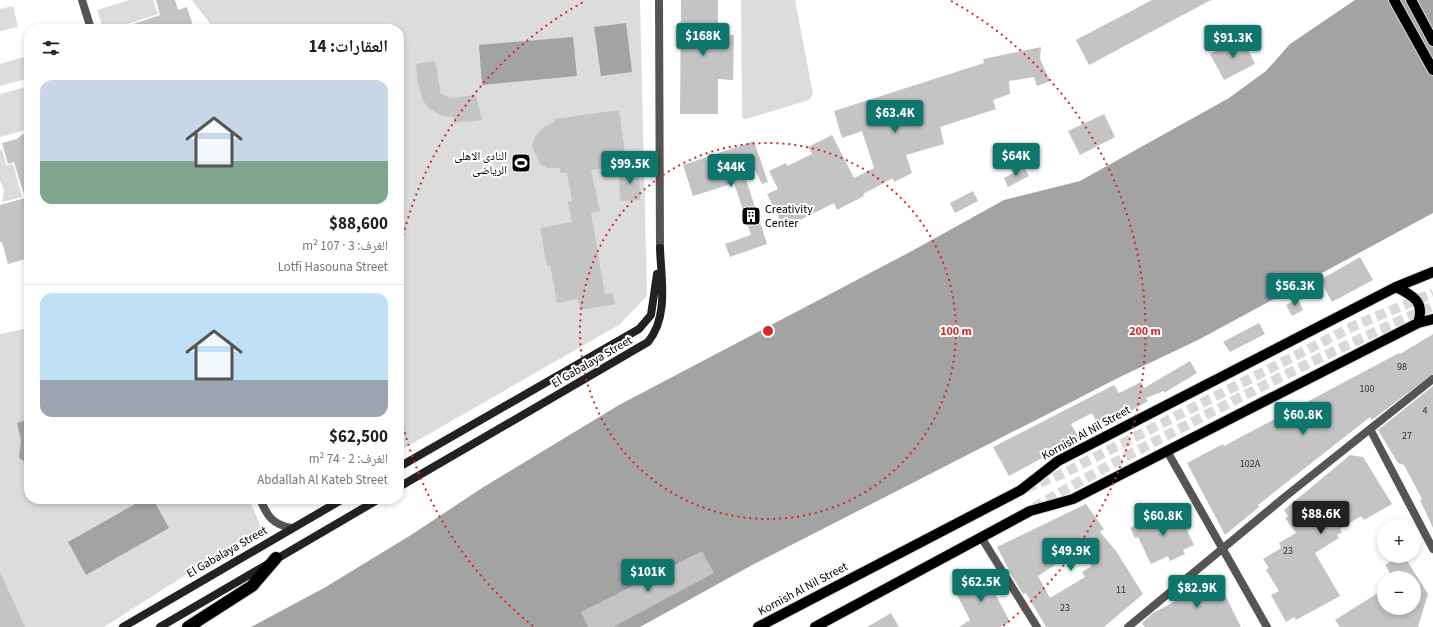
<!DOCTYPE html>
<html lang="ar">
<meta charset="utf-8">
<style>
:root{--surface:#fff;--page:#f2f2f2;--text:#222;--muted:#767676;--line:#e0e0e0;--accent:#0f766e}
body{margin:0;font-family:"Source Sans 3","Noto Naskh Arabic",sans-serif;background:var(--page);color:var(--text);direction:rtl;height:100vh;display:flex;flex-direction:column;font-size:15px;white-space:nowrap}
*{box-sizing:border-box;margin:0}
p{font-size:13px;color:var(--muted)}
.icon{flex:none;width:22px;height:22px;fill:none;stroke:currentColor;stroke-width:2;stroke-linecap:round;stroke-linejoin:round}
.map{position:relative;flex:1;overflow:hidden;direction:ltr}
.details{position:absolute;left:24px;top:24px;width:380px;height:480px;display:flex;flex-direction:column;background:var(--surface);border-radius:16px;box-shadow:0 2px 6px #0003;direction:rtl}
.details>*{flex:none}
.tools{position:absolute;left:1377px;top:519px;display:grid;gap:8px}
.tools a{display:grid;place-items:center;width:44px;height:44px;border-radius:50%;background:var(--surface);box-shadow:0 2px 6px #0003;font-size:20px}
.price{position:absolute;translate:-50% -34px;padding:0 9px;border-radius:4px;background:var(--accent);color:#fff;font-size:13px;line-height:26px;filter:drop-shadow(0 1px 2px #0008)}
.price::after{content:'';position:absolute;left:50%;top:24px;width:12px;height:9px;margin-left:-6px;background:inherit;clip-path:polygon(0 0,100% 0,50% 100%)}
.price.active{background:#222;color:#fff}
ul{padding:0;list-style:none}
li{display:grid;align-content:center;gap:8px;height:212px;padding:0 16px}
li+li{border-top:1px solid var(--line)}
li span{display:grid;place-items:center;height:124px;border-radius:12px;color:#555}
li>.icon{margin-inline-start:auto}
span .icon{width:72px;height:72px;fill:#fffc;stroke-width:1}
li b{font-size:17px}
h2{display:flex;justify-content:space-between;align-items:center;height:48px;padding:0 16px;font-size:17px}
.map>svg:first-child{display:block}
</style>
<div class="map">
<svg width="1433" height="627" viewBox="0 0 1433 627">
<rect width="100%" height="100%" fill="#fff"/>
<path fill="#dcdcdc" d="M130 0H153L158 14 124 25 125 29H103L97 10Z
M192 0H640L647 296 619 325 399 451V29H214Z
M741 0H795L813 94 809 100 746 119 742 118Z
M13 6 18 27 0 31V9Z
M28 56 29 78 0 86V64Z
M29 86V129L0 137V94Z
M2 148 6 165 13 164 22 197 2 202 4 190 0 180V151Z
M29 328V499H249L261 527 104 627H0V334Z"/>
<path fill="#a3a3a3" d="M1355 0H1433V213L1198 340 1120 377 754 564 640 627H251L324 588 411 535 482 488 619 405 910 252 1004 200 1080 181 1229 98 1266 71 1290 44Z
M626 23 632 72 601 76 594 27Z
M573 37 577 76 482 85 479 45Z
M29 419V462H25L19 458 21 440 17 423Z
M144 499H153L169 528 86 575 68 542Z"/>
<path fill="#c4c4c4" fill-rule="evenodd" d="M156 0H175L178 10 187 7 194 29H124V27L160 15Z
M681 0H718V35H734L733 80 718 79V114H680Z
M1152 0H1211L1089 65 1076 40Z
M1242 37 1255 64 1224 80 1210 54Z
M1041 47 1040 59 1050 81 1037 86 1034 77 1009 81 1010 94 993 100 996 109 940 127 944 144 906 155 912 173 894 182 893 178 863 194 864 196 837 210 834 203 784 228 767 194 778 189 769 171 786 163 787 166 812 154 808 147 832 135 854 178 874 168 862 131 842 138 834 111 984 63 983 59Z
M435 61 441 94 450 98 476 95 482 120 455 123 454 117 442 116 430 109 423 101 418 84 416 64Z
M619 110 627 166 591 170 600 211 591 213 605 294 613 293 615 304 580 310 578 299 557 303 550 265 547 266 540 228 572 222 568 202 572 201 567 173H561L559 168H547L540 164 532 146 535 137 541 129 554 122V119Z
M1104 114 1115 137 1080 155 1068 131Z
M23 134H29V258L8 264 2 242H0V205L25 198 14 162 8 164 2 143 17 139Z
M754 141 768 182 762 184 749 158 740 161 767 244 730 257 725 244 751 235 734 183 693 196 683 165Z
M1024 167 1029 176 1008 187 1004 178Z
M639 169 640 200 620 201 619 170Z
M973 191 978 201 955 213 950 203Z
M1360 257 1373 280 1332 302 1320 280Z
M1298 299 1303 310 1292 316 1286 305Z
M1259 323 1265 334 1230 352 1223 342Z
M1433 334V374L1372 420 1370 417 1258 505 1259 507 1225 535 1187 463 1223 444 1224 446 1399 353 1400 354Z
M1190 361 1197 373 1164 393V391L1146 398 1148 401 1108 424 1104 419 1097 423 1092 413 1071 424 1079 438 1009 476 993 447 1114 385 1119 393 1141 382 1144 388Z
M1433 386V528L1420 500 1422 499 1404 465 1398 463 1378 430Z
M1350 455 1363 457 1392 504 1364 520 1361 516 1340 529 1342 532 1337 535 1339 538 1315 553 1340 596 1296 620 1294 617 1286 622 1271 595 1279 591 1266 570 1269 568 1263 559 1281 548 1279 543 1296 533 1285 518 1288 516 1284 510Z
M1086 504 1104 529 1100 532 1116 551 1143 594 1104 627H1046L1026 593 1023 594 1012 576 997 547ZM1079 549 1092 566 1082 572 1085 577 1050 598 1038 576Z
M1163 511 1165 517 1178 511 1194 545 1183 550 1185 554 1170 561 1168 556 1151 564 1138 537 1135 538 1130 528Z
M702 551 714 573 613 627H588L581 612Z
M1399 556H1404L1428 594 1418 627H1340L1335 620 1384 589V608H1414V578H1393L1385 565Z
M983 571 1010 622 1000 627H959L970 620 953 587Z
M0 572 25 627H0Z
M1215 575 1241 627H1145L1142 623 1153 613 1176 601 1174 596Z
M891 613 899 627H867Z"/>
<g fill="none" stroke-linecap="round" stroke-linejoin="round">
<path stroke="#d9d9d9" stroke-width="10" stroke-dasharray="10 5" stroke-linecap="butt" d="M1026 488 1062 474 1356 325 1433 293
M1034 508C1080 480 1129 455 1177 430 1261 386 1346 344 1433 306"/>
<defs>
<path id="primary" d="M1394 0 1433 70
M1411 0 1433 41
M1396 287C1414 296 1425 302 1418 323
M758 627 1021 490 1058 461 1396 287 1433 272
M815 627 1030 511 1073 499 1418 323 1433 319"/>
<path id="highway" d="M188 627 252 586 276 558"/>
</defs>
<use href="#primary" stroke="#dbdbdb" stroke-width="12"/>
<use href="#highway" stroke="#dbdbdb" stroke-width="14"/>
<path stroke="#555" stroke-width="8" d="M82 0 91 29
M659 0 660 248
M1370 429 1433 549
M1167 451 1267 627
M260 499C267 516 273 525 292 528
M981 537 1037 627
M1128 627 1286 496 1433 379"/>
<path stroke="#222" stroke-width="8" d="M399 467 639 329 651 315 657 274
M399 487 648 342C669 316 661 279 660 248
M123 627 343 499
M160 627 379 499"/>
<use href="#primary" stroke="#000" stroke-width="10"/>
<use href="#highway" stroke="#000" stroke-width="12"/>
</g>
<g fill="none" stroke="#d62828" stroke-width="2" stroke-dasharray="2 4">
<circle cx="768" cy="331" r="188"/>
<path d="M533 626A377 377 0 0 1 399 409M399 253A377 377 0 0 1 585 1M951 1A377 377 0 0 1 1003 626"/>
</g>
<defs>
<symbol id="stadium-square" viewBox="-11 -11 22 22"><rect x="-9" y="-9" width="18" height="18" rx="4" fill="#000" stroke="#fff"/><path d="M0-5a6.5 5 0 1 0 0 10a6.5 5 0 1 0 0-10ZM-3.5-1.8h7v3.6h-7Z" fill="#fff"/></symbol>
<symbol id="building-square" viewBox="-11 -11 22 22"><rect x="-9" y="-9" width="18" height="18" rx="4" fill="#000" stroke="#fff"/><path d="M-4-6H4V6H1V3H-1V6H-4ZM-2.5-4.3h1.7v1.8h-1.7ZM.8-4.3h1.7v1.8H.8ZM-2.5-1h1.7V.8h-1.7ZM.8-1h1.7V.8H.8Z" fill="#fff"/></symbol>
</defs>
<g fill-rule="evenodd">
<use href="#stadium-square" x="510" y="152" width="22" height="22"/>
<use href="#building-square" x="740" y="205" width="22" height="22"/>
</g>
<g text-anchor="middle" dominant-baseline="central" stroke-width="4" stroke-linejoin="round" paint-order="stroke">
<g font-size="10" fill="#313131">
<text x="1402" y="367">98</text>
<text x="1367" y="389">100</text>
<text x="1425" y="411">4</text>
<text x="1407" y="436">27</text>
<text x="1250" y="464">102A</text>
<text x="1288" y="551">23</text>
<text x="1121" y="590">11</text>
<text x="1065" y="608">23</text>
</g>
<g font-size="12" fill="#000" stroke="#fff" text-anchor="end">
<text x="507" y="156">النادى الاهلى<tspan x="507" dy="14">الرياضى</tspan></text>
<text x="765" y="209" text-anchor="start">Creativity<tspan x="765" dy="14">Center</tspan></text>
</g>
<g font-size="12" fill="#000" stroke="#fff">
<text transform="translate(592 362) rotate(-30)">El Gabalaya Street</text>
<text transform="translate(1086 433) rotate(-29)">Kornish Al Nil Street</text>
<text transform="translate(227 552) rotate(-30)">El Gabalaya Street</text>
<text transform="translate(803 589) rotate(-28)">Kornish Al Nil Street</text>
</g>
</g>
<circle cx="768" cy="331" r="6" fill="#d62828" stroke="#fff" stroke-width="2"/>
<g font-size="12" text-anchor="middle" font-weight="bold" fill="#d62828" stroke="#fff" stroke-width="4" stroke-linejoin="round" paint-order="stroke">
<text x="956" y="335">100 m</text>
<text x="1145" y="335">200 m</text>
</g>
</svg>
<div class="tools">
<a>+</a>
<a>−</a>
</div>
<b class="price" style="left:703px;top:57px">$168K</b>
<b class="price" style="left:1233px;top:59px">$91.3K</b>
<b class="price" style="left:895px;top:134px">$63.4K</b>
<b class="price" style="left:1016px;top:177px">$64K</b>
<b class="price" style="left:630px;top:185px">$99.5K</b>
<b class="price" style="left:731px;top:188px">$44K</b>
<b class="price" style="left:1295px;top:307px">$56.3K</b>
<b class="price" style="left:1303px;top:436px">$60.8K</b>
<b class="price active" style="left:1321px;top:535px">$88.6K</b>
<b class="price" style="left:1163px;top:537px">$60.8K</b>
<b class="price" style="left:1071px;top:572px">$49.9K</b>
<b class="price" style="left:648px;top:593px">$101K</b>
<b class="price" style="left:981px;top:603px">$62.5K</b>
<b class="price" style="left:1197px;top:609px">$82.9K</b>
<section class="details">
<h2>العقارات: 14<svg class="icon" aria-label="filters" viewBox="0 0 24 24"><path d="M4 7h16M4 17h16"/><circle cx="9" cy="7" r="2"/><circle cx="15" cy="17" r="2"/></svg></h2>
<ul>
<li><span style="background:linear-gradient(#c9d6e8 65%,#7fa58c 0)"><svg class="icon" aria-label="home" viewBox="0 0 24 24"><path d="M3 11l9-7 9 7M6 9v11h12V9"/></svg></span><div><b>$88,600</b><p>الغرف: 3 · 107 m²</p><p>Lotfi Hasouna Street</p></div></li>
<li><span style="background:linear-gradient(#bfe0f5 70%,#9aa5b1 0)"><svg class="icon" aria-label="home" viewBox="0 0 24 24"><path d="M3 11l9-7 9 7M6 9v11h12V9"/></svg></span><div><b>$62,500</b><p>الغرف: 2 · 74 m²</p><p>Abdallah Al Kateb Street</p></div></li>
</ul>
</section>
</div>
